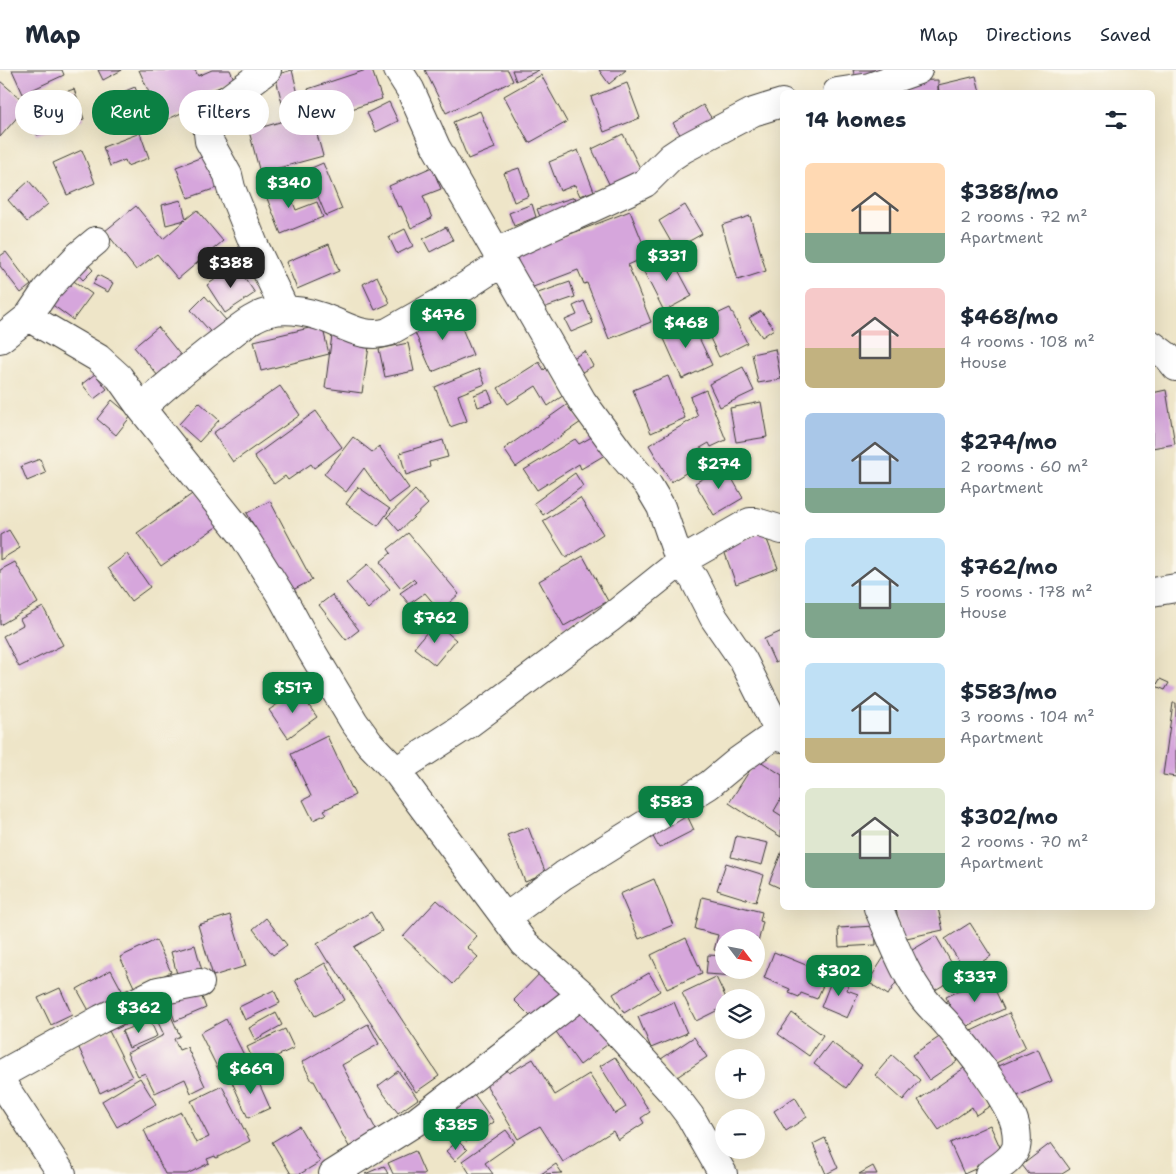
<!DOCTYPE html>
<meta charset="utf-8">
<style>
:root{--surface:#fff;--page:#f2f2f3;--text:#1f2937;--muted:#747a83;--line:#e0e1e3;--accent:#0b8043}
body{margin:0;font-family:"Shantell Sans",sans-serif;background:var(--page);color:var(--text);height:100vh;display:flex;flex-direction:column;font-size:19px;white-space:nowrap}
*{box-sizing:border-box;margin:0}
p{font-size:16px;color:var(--muted)}
.icon{flex:none;width:28px;height:28px;fill:none;stroke:currentColor;stroke-width:2;stroke-linecap:round;stroke-linejoin:round}
.map{position:relative;flex:1;overflow:hidden}
.details{position:absolute;left:780px;top:20px;width:375px;height:820px;display:flex;flex-direction:column;background:var(--surface);border-radius:8px;box-shadow:0 5px 20px #0002}
.details>*{flex:none}
.top-card{position:absolute;left:15px;top:20px;width:475px;height:45px;display:flex;gap:10px}
.needle{width:32px;rotate:122deg}
.fabs{position:absolute;left:715px;top:859px;display:grid;gap:10px}
.fabs a{display:grid;place-items:center;width:50px;height:50px;border-radius:50%;background:var(--surface);box-shadow:0 5px 20px #0002;font-size:25px}
.price{position:absolute;translate:-50% -42px;padding:0 11px;border-radius:10px;background:var(--accent);color:#fff;font-size:16px;line-height:32px;filter:drop-shadow(0 1px 2px #0008)}
.price::after{content:'';position:absolute;left:50%;top:30px;width:15px;height:11px;margin-left:-8px;background:inherit;clip-path:polygon(0 0,100% 0,50% 100%)}
.price.current{background:#222;color:#fff}
ul{padding:0;list-style:none}
li{display:flex;align-items:center;gap:15px;height:125px;padding:0 25px}
li span{display:grid;place-items:center;flex:none;width:140px;height:100px;border-radius:8px;color:#555}
li>.icon{margin-inline-start:auto}
span .icon{width:60px;height:60px;fill:#fffc;stroke-width:1}
li b{font-size:21px}
h2{display:flex;justify-content:space-between;align-items:center;height:60px;padding:0 25px;font-size:21px}
.pill{padding:0 18px;border-radius:22px;background:var(--surface);box-shadow:0 5px 20px #0002;font-size:18px;line-height:45px}
.pill.current{background:var(--accent);color:#fff}
header{display:flex;align-items:center;gap:30px;box-sizing:border-box;height:70px;padding:0 25px;background:var(--surface);border-bottom:1px solid var(--line)}
header strong{font-size:24px}
nav{display:flex;gap:28px;margin-inline-start:auto;font-size:18px}
.map>svg:first-child{display:block}
</style>
<header>
<strong>Map</strong>
<nav><a>Map</a><a>Directions</a><a>Saved</a></nav>
</header>
<div class="map">
<svg width="1176" height="1104" viewBox="0 0 1176 1104">
<rect width="100%" height="100%" fill="#fbf7ec"/>
<filter id="ink" filterUnits="userSpaceOnUse"><feTurbulence type="fractalNoise" baseFrequency=".02" numOctaves="2"/><feDisplacementMap in="SourceGraphic" scale="10" xChannelSelector="R" yChannelSelector="G"/><feConvolveMatrix kernelMatrix="1 2 1 2 8 2 1 2 1" color-interpolation-filters="sRGB"/></filter>
<filter id="wash" filterUnits="userSpaceOnUse"><feTurbulence type="fractalNoise" baseFrequency=".0096" numOctaves="4" result="noise"/><feDisplacementMap in="SourceGraphic" scale="20" xChannelSelector="R" yChannelSelector="G"/><feGaussianBlur stdDeviation="1.12" result="paint"/><feColorMatrix in="noise" values="0 0 0 0 0 0 0 0 0 0 0 0 0 0 0 0 0 1.4 0 .05"/><feComposite in="paint" operator="in"/></filter>
<g filter="url(#wash)">
<rect width="100%" height="100%" fill="#eee5c8"/>
<g id="blocks">
<path fill="#d6a6dc" d="M12 0H62L64 5 23 24Z
M98 0H122L103 10Z
M139 0H195L198 6 212 0H230L235 11 205 23 209 30 162 52Z
M292 0 300 32 283 37 275 5Z
M366 0H372L382 29 318 50 308 19Z
M425 0H508L513 11 446 43Z
M512 0H539L516 11Z
M599 0H626L609 14Z
M853 0H899L857 15Z
M541 5 567 52 529 73 504 26Z
M976 6 980 22H939L938 15Z
M938 10V22H905V11Z
M0 11 28 35 0 67Z
M627 13 640 48 604 62 591 27Z
M135 17 144 40 132 45 123 22Z
M74 19 84 49 37 65 28 35Z
M389 32 398 51 376 62 367 43Z
M703 35 714 52 684 71 673 53Z
M231 39 237 51 224 57 219 44Z
M480 41 495 78 468 89 453 52Z
M311 43 323 86 260 103 249 61Z
M140 63 149 88 127 96 125 90 110 96 103 77Z
M623 64 644 106 613 122 592 79Z
M82 80 95 113 67 125 53 93Z
M578 80 594 121 580 126 575 115 560 121 549 92Z
M210 84 222 116 188 128 176 97Z
M323 93 342 139 326 146 307 100Z
M432 97 441 119 423 126 432 148 411 158 401 136 398 137 389 116Z
M519 98 529 126 514 132 504 103Z
M284 110 296 140 317 132 323 147 281 164 263 118Z
M29 111 48 134 27 152 8 130Z
M575 127 578 138 541 149 537 139Z
M181 130 186 149 197 140 223 171 178 209 157 184 136 200 105 161 136 136 163 169 185 150 166 155 162 135Z
M532 134 536 147 514 156 509 143Z
M685 135 702 164 675 179 659 151Z
M630 141 648 186 628 195 651 252 609 269 587 213 584 214 578 200 528 219 516 185Z
M750 146 766 201 738 210 722 155Z
M446 157 453 170 430 182 423 169Z
M405 159 413 176 397 184 389 167Z
M329 174 339 201 297 219 286 192Z
M6 182 31 215 21 223 0 196V186Z
M669 183 692 226 664 241 642 198Z
M84 190 93 200 83 210 74 200Z
M236 195 255 223 225 243 207 215Z
M98 205 113 213 108 222 93 214Z
M377 206 390 233 375 240 363 214Z
M68 207 92 224 73 250 50 233Z
M570 212 575 227 543 238 538 223Z
M205 226 232 257 216 268 191 240Z
M584 231 593 253 571 262 565 250 577 245 573 236Z
M730 238 747 273 719 287 702 251Z
M455 241 473 285 432 302 413 258Z
M761 241 774 259 762 267 749 248Z
M690 249 712 295 682 309 661 262Z
M322 255 329 284 261 301 254 271Z
M158 257 182 287 158 306 134 277Z
M332 265 370 270 362 323 325 318Z
M408 273 414 301 385 307 379 279Z
M775 279 781 309 758 313 752 284Z
M585 281 593 296 575 306 567 292Z
M539 292 544 300 547 297 564 325 548 336 536 316 508 334 498 318Z
M743 297 754 321 720 337 709 314Z
M479 299 485 314 458 325 467 351 450 357 435 317Z
M95 304 107 319 94 329 82 314Z
M668 306 685 348 651 363 633 320Z
M280 316 300 345 233 392 213 363Z
M488 320 493 332 478 337 474 325Z
M706 320 726 370 711 377 709 373 695 381 702 393 671 412 649 375 698 346 690 327Z
M1166 320 1175 374 1152 378V323Z
M112 330 131 346 116 365 97 349Z
M199 332 219 350 199 372 179 354Z
M761 332 767 367 736 372 730 338Z
M568 334 581 352 516 397 504 379Z
M316 341 342 377 314 398 311 394 288 410 285 406 274 414 254 386Z
M599 363 610 382 581 399 579 394 537 420 524 400 575 369 579 374Z
M353 367 372 382 379 376 409 418 389 433 364 398 346 422 324 404Z
M443 370 448 387 429 392 430 397 406 405 400 383Z
M40 389 46 403 27 411 21 396Z
M725 396 743 428 714 445 695 413Z
M575 403 583 416 543 445 534 433Z
M358 417 390 439 378 456 346 434Z
M415 420 428 434 399 461 387 447Z
M195 422 219 455 161 496 137 463Z
M580 428 603 464 566 488 543 451Z
M270 431 312 510 289 522 247 443Z
M9 460 20 478 0 490V465Z
M764 462 778 498 736 514 723 478Z
M408 463 459 524 440 541 425 523 409 534 400 523 416 512 413 509 401 518 380 492 391 483 388 479Z
M127 484 150 517 131 531 108 498Z
M583 486 608 531 564 556 539 511Z
M15 492 38 533 0 555V500Z
M368 494 390 519 368 539 346 513Z
M332 525 359 560 346 570 319 535Z
M43 537 63 575 19 597 3 566 23 555 20 549Z
M435 552 456 570 435 595 414 578Z
M782 561V590L775 593 764 569Z
M1160 609 1169 613 1165 620 1156 616Z
M298 620 317 647 288 668 269 640Z
M1173 633H1176V707L1163 705Z
M327 666 355 725 324 740 327 744 313 750 303 730 311 726 291 684Z
M757 689 782 705V727L774 741 782 746 781 767 729 733Z
M684 739 694 760 659 778 648 757Z
M528 757 546 804 525 812 507 765Z
M736 766 768 773 762 795 731 787Z
M782 781V819L769 813Z
M726 793 764 805 756 832 717 820Z
M654 809 673 855 639 869 620 824Z
M702 827 762 842 760 851 763 852 757 877 756 868H724V882L714 880 718 865 695 859Z
M437 830 477 866 467 877 478 887 453 914 403 867Z
M901 838H938L943 860 902 869 896 839Z
M371 842 382 861 354 877 439 1006 416 1022 330 891 328 892 317 874Z
M230 845 246 896 213 906 198 855Z
M266 848 287 875 273 885 253 859Z
M970 853 991 886 966 902 945 869Z
M875 856 876 875 839 877 838 858Z
M936 866 959 906 925 926 902 886Z
M686 868 702 903 667 919 651 885Z
M156 870 171 902 135 919 120 887Z
M195 875 204 908 180 915 171 882Z
M774 882 828 904 817 929 801 923 799 927 789 923 790 919 764 908Z
M708 885 724 886V900H737L736 906 706 904Z
M884 887 904 900 888 925 868 912Z
M325 893 345 930 315 946 295 910Z
M545 898 569 922 538 954 514 930Z
M111 900 126 928 92 946 77 919Z
M649 903 660 921 624 943 613 924Z
M834 904 850 911 847 920 858 924 847 948 821 937Z
M716 907 726 928H724V937L696 951 682 923Z
M989 907 1004 939 961 959 946 927Z
M60 918 72 945 51 955 38 928Z
M199 919 206 938 175 951 168 932Z
M274 920 280 933 245 950 239 937Z
M161 924 180 966 174 969 179 980 187 977 205 1016 191 1023 185 1009 155 1023 145 1003 138 1006 127 983 164 965 148 931Z
M674 932 687 963 651 978 638 947Z
M589 933 615 969 580 995 554 959Z
M143 936 147 945 116 959 112 950Z
M276 943 282 955 255 970 249 958Z
M792 943 823 965 809 986 778 964Z
M1009 943 1026 978 984 999 967 963Z
M226 949 250 997 224 1011 200 963Z
M150 950 157 966 129 978 122 961Z
M368 954 379 974 342 995 382 1071 354 1086 314 1011H312L302 992Z
M285 959 294 978 256 996 247 977Z
M109 961 132 1007 100 1023 78 976Z
M941 966 957 991 929 1010 912 985Z
M694 967 707 987 674 1009 661 989Z
M831 972 862 995 846 1018 814 994Z
M1038 979 1052 1011 1006 1031 992 999Z
M892 985 920 1010 903 1030 875 1005Z
M615 987 650 1042 641 1048 644 1053 618 1070 613 1061 563 1092 540 1056 518 1069 484 1011 506 998 509 1003 533 989 555 1025 589 1004 615 1044 626 1037 600 996Z
M967 996 990 1036 976 1045 972 1037 939 1060 918 1030Z
M398 1001 418 1029 398 1043 378 1016Z
M254 1002 270 1038 248 1048 232 1012Z
M140 1008 156 1034 117 1057 102 1031Z
M222 1016 250 1071 216 1088 215 1086 207 1089 209 1093 187 1104H165L144 1060 181 1042 196 1073 209 1067 191 1031Z
M471 1020 494 1052 466 1072 443 1040Z
M795 1027 807 1047 786 1061 774 1041Z
M990 1055 1004 1086 964 1104 950 1073Z
M299 1056 320 1092 300 1104H291L272 1072Z
M506 1060 515 1072 485 1093 493 1104H470L462 1091Z
M825 1068 838 1098 826 1104 813 1074Z
M458 1071 467 1080 455 1091 446 1081Z
M1051 1073 1070 1099 1062 1104H1029L1022 1095Z
M415 1081 425 1104H393L388 1093Z
M556 1094 562 1103 541 1104Z
M384 1096 388 1104H365Z
M873 1096 877 1104H859Z"/>
</g>
</g>
<g filter="url(#ink)">
<use href="#blocks" fill-opacity="0" stroke="#3c3a36" stroke-width="1"/>
<g fill="none" stroke-linecap="round" stroke-linejoin="round">
<defs>
<path id="minor" d="M267 0 216 38 207 54 209 71 228 105 231 118 254 175 285 240
M398 0 410 19 436 77 582 331 621 384 648 415 661 437 680 492 694 509 714 548 743 590 782 668
M837 22 870 17 918 0
M496 182 633 119 645 113 671 87 683 79 753 42 782 33
M28 247 98 288 119 307 141 338 243 465 282 527 312 582 354 652 370 674 396 701 524 873 582 924 671 1021 690 1046 723 1104
M0 269 28 247 47 219 78 186 96 171
M1152 275 1168 287 1176 297
M141 338C170 312 199 288 230 265 242 256 255 245 270 242 287 238 303 241 319 246 342 253 363 270 388 262L443 231 501 193
M1152 522 1176 518
M396 701 467 655 609 549 680 492 750 452H756L782 460
M878 838C892 868 903 902 924 929 931 938 940 946 947 954 971 983 997 1014 1013 1048 1016 1055 1018 1069 1016 1078 1012 1090 999 1097 989 1104
M505 848 564 805 709 715 738 691 779 662
M0 1005 101 949 158 921 200 913
M333 1104 417 1051 582 924"/>
<path id="major" d="M0 1010 62 1104"/>
</defs>
<use href="#minor" stroke="#3c3a36" stroke-width="30"/>
<use href="#major" stroke="#3c3a36" stroke-width="30"/>
<use href="#minor" stroke="#fff" stroke-width="28"/>
<use href="#major" stroke="#fff" stroke-width="28"/>
</g>
</g>
</svg>
<div class="fabs">
<a><svg class="needle" viewBox="-14 -14 28 28"><path d="M0-13l5 13h-10z" fill="#e53935"/><path d="M0 13l5-13h-10z" fill="#747a83"/></svg></a>
<a><svg class="icon" aria-label="layers" viewBox="0 0 24 24"><path d="M12 4l9 5-9 5-9-5zM3 14l9 5 9-5"/></svg></a>
<a>+</a>
<a>−</a>
</div>
<b class="price" style="left:289px;top:139px">$340</b>
<b class="price" style="left:667px;top:212px">$331</b>
<b class="price current" style="left:231px;top:219px">$388</b>
<b class="price" style="left:443px;top:271px">$476</b>
<b class="price" style="left:686px;top:279px">$468</b>
<b class="price" style="left:719px;top:420px">$274</b>
<b class="price" style="left:435px;top:574px">$762</b>
<b class="price" style="left:293px;top:644px">$517</b>
<b class="price" style="left:671px;top:758px">$583</b>
<b class="price" style="left:839px;top:927px">$302</b>
<b class="price" style="left:975px;top:933px">$337</b>
<b class="price" style="left:139px;top:964px">$362</b>
<b class="price" style="left:251px;top:1025px">$669</b>
<b class="price" style="left:456px;top:1081px">$385</b>
<div class="top-card">
<a class="pill">Buy</a>
<a class="pill current">Rent</a>
<a class="pill">Filters</a>
<a class="pill">New</a>
</div>
<section class="details">
<h2>14 homes<svg class="icon" aria-label="filters" viewBox="0 0 24 24"><path d="M4 7h16M4 17h16"/><circle cx="9" cy="7" r="2"/><circle cx="15" cy="17" r="2"/></svg></h2>
<ul>
<li><span style="background:linear-gradient(#ffd9b3 70%,#7fa58c 0)"><svg class="icon" aria-label="home" viewBox="0 0 24 24"><path d="M3 11l9-7 9 7M6 9v11h12V9"/></svg></span><div><b>$388/mo</b><p>2 rooms · 72 m²</p><p>Apartment</p></div></li>
<li><span style="background:linear-gradient(#f6c9c9 60%,#c2b280 0)"><svg class="icon" aria-label="home" viewBox="0 0 24 24"><path d="M3 11l9-7 9 7M6 9v11h12V9"/></svg></span><div><b>$468/mo</b><p>4 rooms · 108 m²</p><p>House</p></div></li>
<li><span style="background:linear-gradient(#a9c7e8 75%,#7fa58c 0)"><svg class="icon" aria-label="home" viewBox="0 0 24 24"><path d="M3 11l9-7 9 7M6 9v11h12V9"/></svg></span><div><b>$274/mo</b><p>2 rooms · 60 m²</p><p>Apartment</p></div></li>
<li><span style="background:linear-gradient(#bfe0f5 65%,#7fa58c 0)"><svg class="icon" aria-label="home" viewBox="0 0 24 24"><path d="M3 11l9-7 9 7M6 9v11h12V9"/></svg></span><div><b>$762/mo</b><p>5 rooms · 178 m²</p><p>House</p></div></li>
<li><span style="background:linear-gradient(#bfe0f5 75%,#c2b280 0)"><svg class="icon" aria-label="home" viewBox="0 0 24 24"><path d="M3 11l9-7 9 7M6 9v11h12V9"/></svg></span><div><b>$583/mo</b><p>3 rooms · 104 m²</p><p>Apartment</p></div></li>
<li><span style="background:linear-gradient(#dfe7d0 65%,#7fa58c 0)"><svg class="icon" aria-label="home" viewBox="0 0 24 24"><path d="M3 11l9-7 9 7M6 9v11h12V9"/></svg></span><div><b>$302/mo</b><p>2 rooms · 70 m²</p><p>Apartment</p></div></li>
</ul>
</section>
</div>
